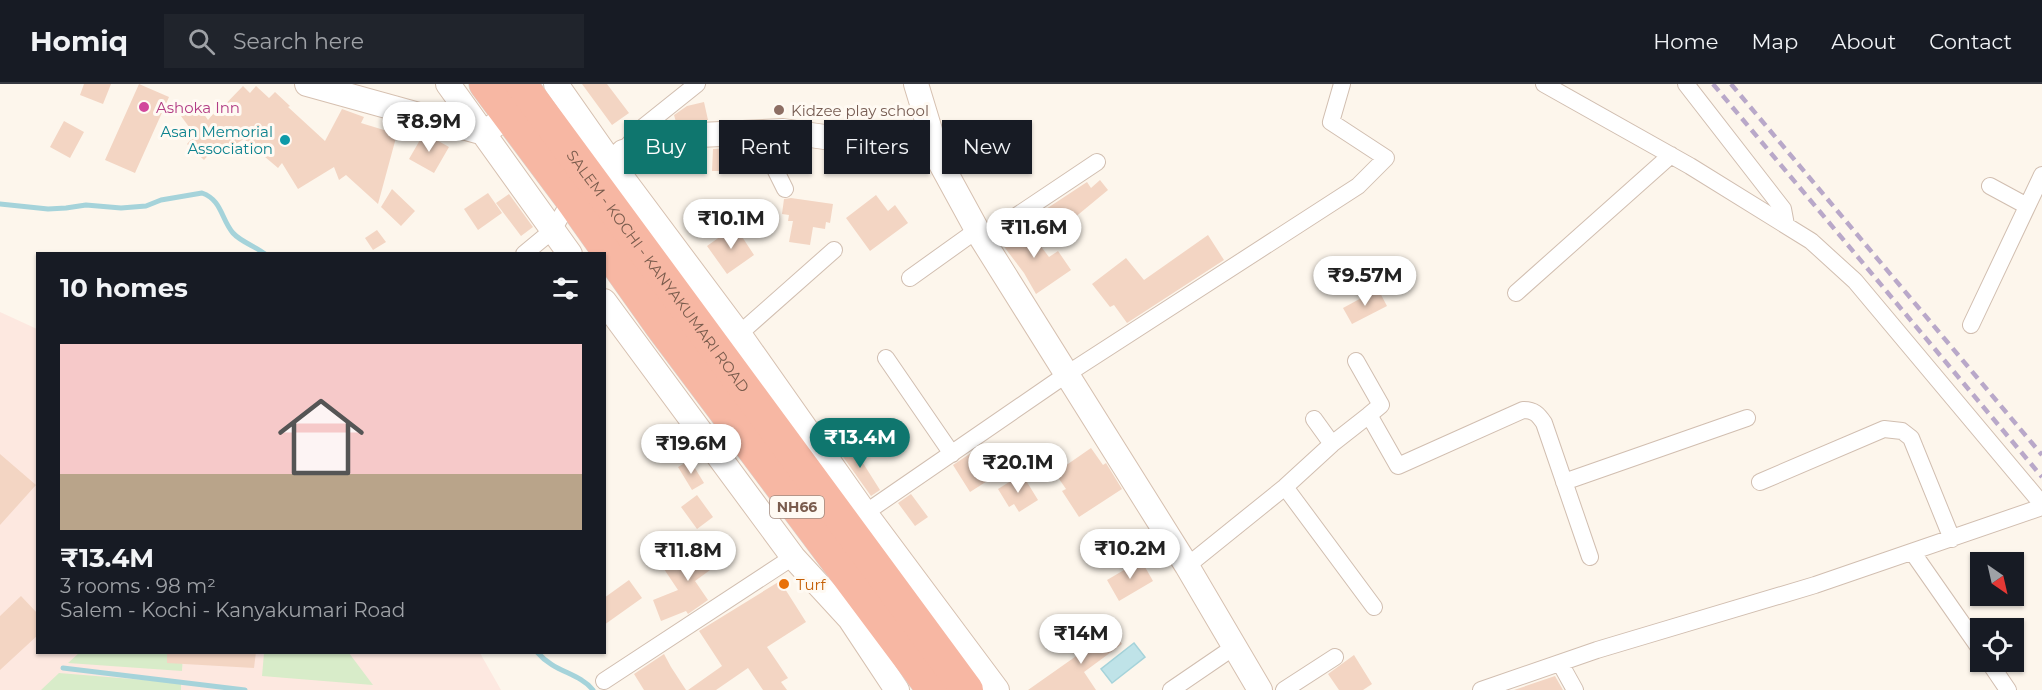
<!DOCTYPE html>
<meta charset="utf-8">
<style>
:root{--surface:#171b24;--page:#20242c;--text:#f1f3f6;--muted:#9ea1a6;--line:#363941;--accent:#0f766e}
body{margin:0;font-family:Montserrat,sans-serif;background:var(--page);color:var(--text);height:100vh;display:flex;flex-direction:column;font-size:22px;white-space:nowrap}
*{box-sizing:border-box;margin:0}
p{font-size:20px;color:var(--muted)}
.icon{flex:none;width:33px;height:33px;fill:none;stroke:currentColor;stroke-width:2;stroke-linecap:round;stroke-linejoin:round}
.map{position:relative;flex:1;overflow:hidden}
.side{position:absolute;left:36px;top:168px;width:570px;height:402px;display:flex;flex-direction:column;background:var(--surface);border-radius:0px;box-shadow:0 2px 4px #0004}
.side>*{flex:none}
.banner{position:absolute;left:624px;top:36px;width:570px;height:54px;display:flex;gap:12px}
.needle{width:39px;rotate:146deg}
.fabs{position:absolute;left:1970px;top:468px;display:grid;gap:12px}
.fabs a{display:grid;place-items:center;width:54px;height:54px;border-radius:0px;background:var(--surface);box-shadow:0 2px 4px #0004;font-size:30px}
.price{position:absolute;translate:-50% -51px;padding:0 14px;border-radius:21px;background:#fff;color:#222;font-size:20px;line-height:39px;filter:drop-shadow(0 2px 3px #0008)}
.price::after{content:'';position:absolute;left:50%;top:36px;width:18px;height:14px;margin-left:-9px;background:inherit;clip-path:polygon(0 0,100% 0,50% 100%)}
.price.on{background:var(--accent);color:#fff}
ul{padding:0;list-style:none}
li{display:grid;align-content:center;gap:12px;height:318px;padding:0 24px}
li span{display:grid;place-items:center;height:186px;border-radius:0px;color:#555}
li>.icon{margin-inline-start:auto}
span .icon{width:108px;height:108px;fill:#fffc;stroke-width:1}
li b{font-size:26px}
h2{display:flex;justify-content:space-between;align-items:center;height:72px;padding:0 24px;font-size:26px}
.pill{padding:0 21px;border-radius:0px;background:var(--surface);box-shadow:0 2px 4px #0004;font-size:21px;line-height:54px}
.pill.on{background:var(--accent);color:#fff}
header{display:flex;align-items:center;gap:36px;box-sizing:border-box;height:84px;padding:0 30px;background:var(--surface);border-bottom:2px solid var(--line)}
header strong{font-size:28px}
nav{display:flex;gap:33px;margin-inline-start:auto;font-size:21px}
.search{width:420px;height:54px;background:var(--page);display:flex;align-items:center;gap:15px;box-sizing:border-box;padding:0 21px;border-radius:0px;color:var(--muted);font-size:22px}
.map>svg:first-child{display:block}
</style>
<header>
<strong>Homiq</strong>
<div class="search"><svg class="icon" aria-label="search" viewBox="0 0 24 24"><circle cx="10" cy="10" r="6"/><path d="M15 15l6 6"/></svg>Search here</div>
<nav><a>Home</a><a>Map</a><a>About</a><a>Contact</a></nav>
</header>
<div class="map">
<svg width="2042" height="606" viewBox="0 0 2042 606">
<rect width="100%" height="100%" fill="#fdf6ec"/>
<path fill="#fde8e0" d="M0 228 37 245 38 568 480 569 501 606H0Z"/>
<path fill="#d8ecc9" d="M79 569H183L182 587 68 579Z
M264 569H349L373 601 262 592Z
M59 589 181 599V606H41Z"/>
<path fill="#bfe3e8" stroke="#a5d3da" stroke-width="1.5" d="M1134 559 1145 573 1112 599 1101 585Z"/>
<g fill="none" stroke-linecap="round" stroke-linejoin="round">
<path stroke="#a5d3da" stroke-width="5" d="M0 120 48 125 66 124 86 121 121 124 146 122 161 116 202 109C222 116 221 135 233 149 241 158 255 162 265 170
M537 568C555 589 578 588 593 606
M63 584 245 606"/>
</g>
<path fill="#f3d5c3" d="M84 0H111L103 20 80 11Z
M139 0 169 13 135 89 105 76Z
M582 0H607L629 29 612 41Z
M243 2 250 9 256 2 269 14 275 8 290 22 288 23 325 57 342 25 364 33 361 39 397 50 378 120 346 91 339 96 334 83 298 105 282 79 278 84 244 55 220 70 215 63 204 76 187 60 195 51 178 28 194 16 208 36 213 30 215 31Z
M704 18 708 36 676 38 674 31 687 22Z
M64 37 84 48 70 74 50 63Z
M424 49 449 63 434 89 409 75Z
M729 64 728 87H712L713 65Z
M1100 96 1108 106 1062 144 1046 125 1087 98 1091 104Z
M392 105 415 127 401 142 381 123Z
M488 109 502 129 478 146 464 125Z
M509 110 533 143 521 152 496 119Z
M876 111 888 127 895 121 908 139 870 167 846 134Z
M791 114 833 120 830 139 826 138 825 145 813 143 810 161 789 158 793 137H788L789 131 782 130 784 115Z
M1024 140 1049 173 1058 167 1071 186 1036 210 1024 189 999 156Z
M735 142 754 171 727 190 707 162Z
M377 146 386 158 373 166 365 154Z
M1208 151 1224 176 1127 239 1114 221 1110 223 1092 200 1126 174 1144 196Z
M1378 205 1387 222 1352 240 1343 224Z
M851 360 880 406 871 412 839 367Z
M1091 364 1103 381 1106 379 1122 405 1079 433 1062 407 1066 405 1055 389Z
M974 367 992 394 970 408 953 381Z
M0 370 36 401 0 441Z
M690 376 704 399 692 406 678 383Z
M1022 390 1038 416 1019 428 1014 420 1009 423 998 405Z
M911 410 928 433 915 442 898 419Z
M697 411 713 433 697 445 681 423Z
M716 457 728 473 695 497 708 516 688 530 686 527 661 537 653 516 678 506 662 482 678 471 684 480Z
M1141 476 1153 497 1119 517 1107 496Z
M629 496 642 514 604 541V514Z
M780 497 806 538 767 563 788 594 781 598 787 606H763L748 584 716 606H688L722 582 699 547Z
M21 512 38 530V551L0 586V532Z
M1109 542 1122 560 1084 588 1096 606H1028L1082 568 1079 564Z
M167 568H256L254 584 167 579Z
M664 570 671 583 686 606H644L634 590Z
M1354 571 1372 600 1363 606H1339L1328 590Z
M1555 592 1563 606H1514Z"/>
<g fill="none" stroke-linecap="round" stroke-linejoin="round">
<defs>
<path id="street" d="M1544 0 1690 82 1811 157 1855 197 2042 420
M1686 0 1783 125 1786 141
M783 47 775 85 785 105
M623 68 642 44 697 0
M1990 102 2027 122
M982 155 1097 78
M524 170 553 146 573 112
M910 194 977 146
M1516 209 1671 71
M1971 241 2042 91
M739 250 834 166
M886 274 952 370
M1356 277 1381 321 1369 331
M1314 335 1332 360
M1564 398 1747 334
M1760 398 1884 345 1902 347 1911 354 1952 455
M1285 403 1374 523
M865 429 1067 290 1358 102 1386 74 1331 38 1342 0
M1913 469 1980 565
M1187 482 1285 403 1332 360 1369 331 1398 382 1523 326C1534 326 1538 330 1544 339L1590 473
M1989 578 2008 606
M1560 579 1575 606
M604 597 793 473
M1171 606 1234 563
M1284 606 1335 573
M1481 606 1597 566 1815 501 2042 423"/>
<path id="secondary" d="M307 0 484 49 521 22
M448 0 570 170
M556 0 612 80 739 250 865 429 997 606
M916 0 930 46 935 69 982 155 1187 482 1260 606
M612 80 623 68 678 52 783 47 935 69
M604 217 793 473 850 535 897 606"/>
<g id="highway">
<path d="M485 0 570 114 660 241 933 606"/>
<path id="s1" d="M521 0 967 606"/>
</g>
</defs>
<use href="#street" stroke="#d1beb0" stroke-width="18"/>
<use href="#secondary" stroke="#d6c0b0" stroke-width="26"/>
<use href="#highway" stroke="#dad1cd" stroke-width="33"/>
<use href="#street" stroke="#fff" stroke-width="16"/>
<use href="#secondary" stroke="#fff" stroke-width="24"/>
<use href="#highway" stroke="#f7b7a3" stroke-width="32"/>
<path stroke="#b9a8c9" stroke-width="4.5" stroke-dasharray="9 6" stroke-linecap="butt" d="M1713 0 2042 393
M1731 0 2042 371"/>
</g>
<circle fill="#d1479c" stroke="#fffaf3" stroke-width="2" cx="144" cy="23" r="6"/>
<circle fill="#8d6e63" stroke="#fffaf3" stroke-width="2" cx="779" cy="26" r="6"/>
<circle fill="#0f9aa8" stroke="#fffaf3" stroke-width="2" cx="285" cy="56" r="6"/>
<circle fill="#e8710a" stroke="#fffaf3" stroke-width="2" cx="784" cy="500" r="6"/>
<g text-anchor="middle" dominant-baseline="central" stroke-width="6" stroke-linejoin="round" paint-order="stroke">
<rect fill="#fffaf3" stroke="#a28b7f" stroke-width="1.5" x="770" y="412" width="54" height="22" rx="4.5"/>
<g font-size="14" font-weight="bold" fill="#7a5c4d">
<text x="797" y="423">NH66</text>
</g>
<g font-size="15" fill="#b23c85" stroke="#fffaf3" text-anchor="start">
<text x="156" y="23">Ashoka Inn</text>
</g>
<g font-size="15" fill="#785e54" stroke="#fffaf3" text-anchor="start">
<text x="791" y="26">Kidzee play school</text>
</g>
<g font-size="15" fill="#0d838f" stroke="#fffaf3" text-anchor="end">
<text x="273" y="47">Asan Memorial<tspan x="273" dy="17">Association</tspan></text>
</g>
<g font-size="15" fill="#7a5c4d" stroke="#fffaf3">
<text stroke="none"><textPath href="#s1" startOffset="232">SALEM - KOCHI - KANYAKUMARI ROAD</textPath></text>
</g>
<g font-size="15" fill="#c56008" stroke="#fffaf3" text-anchor="start">
<text x="796" y="500">Turf</text>
</g>
</g>
</svg>
<div class="fabs">
<a><svg class="needle" viewBox="-14 -14 28 28"><path d="M0-13l5 13h-10z" fill="#e53935"/><path d="M0 13l5-13h-10z" fill="#9ea1a6"/></svg></a>
<a><svg class="icon" aria-label="locate" viewBox="0 0 24 24"><circle cx="12" cy="12" r="6"/><path d="M12 2v4M12 18v4M2 12h4M18 12h4"/></svg></a>
</div>
<b class="price" style="left:429px;top:69px">₹8.9M</b>
<b class="price" style="left:731px;top:166px">₹10.1M</b>
<b class="price" style="left:1034px;top:175px">₹11.6M</b>
<b class="price" style="left:1365px;top:223px">₹9.57M</b>
<b class="price on" style="left:860px;top:385px">₹13.4M</b>
<b class="price" style="left:691px;top:391px">₹19.6M</b>
<b class="price" style="left:1018px;top:410px">₹20.1M</b>
<b class="price" style="left:1130px;top:496px">₹10.2M</b>
<b class="price" style="left:688px;top:498px">₹11.8M</b>
<b class="price" style="left:1081px;top:581px">₹14M</b>
<div class="banner">
<a class="pill on">Buy</a>
<a class="pill">Rent</a>
<a class="pill">Filters</a>
<a class="pill">New</a>
</div>
<section class="side">
<h2>10 homes<svg class="icon" aria-label="filters" viewBox="0 0 24 24"><path d="M4 7h16M4 17h16"/><circle cx="9" cy="7" r="2"/><circle cx="15" cy="17" r="2"/></svg></h2>
<ul>
<li><span style="background:linear-gradient(#f6c9c9 70%,#b9a48a 0)"><svg class="icon" aria-label="home" viewBox="0 0 24 24"><path d="M3 11l9-7 9 7M6 9v11h12V9"/></svg></span><div><b>₹13.4M</b><p>3 rooms · 98 m²</p><p>Salem - Kochi - Kanyakumari Road</p></div></li>
</ul>
</section>
</div>
